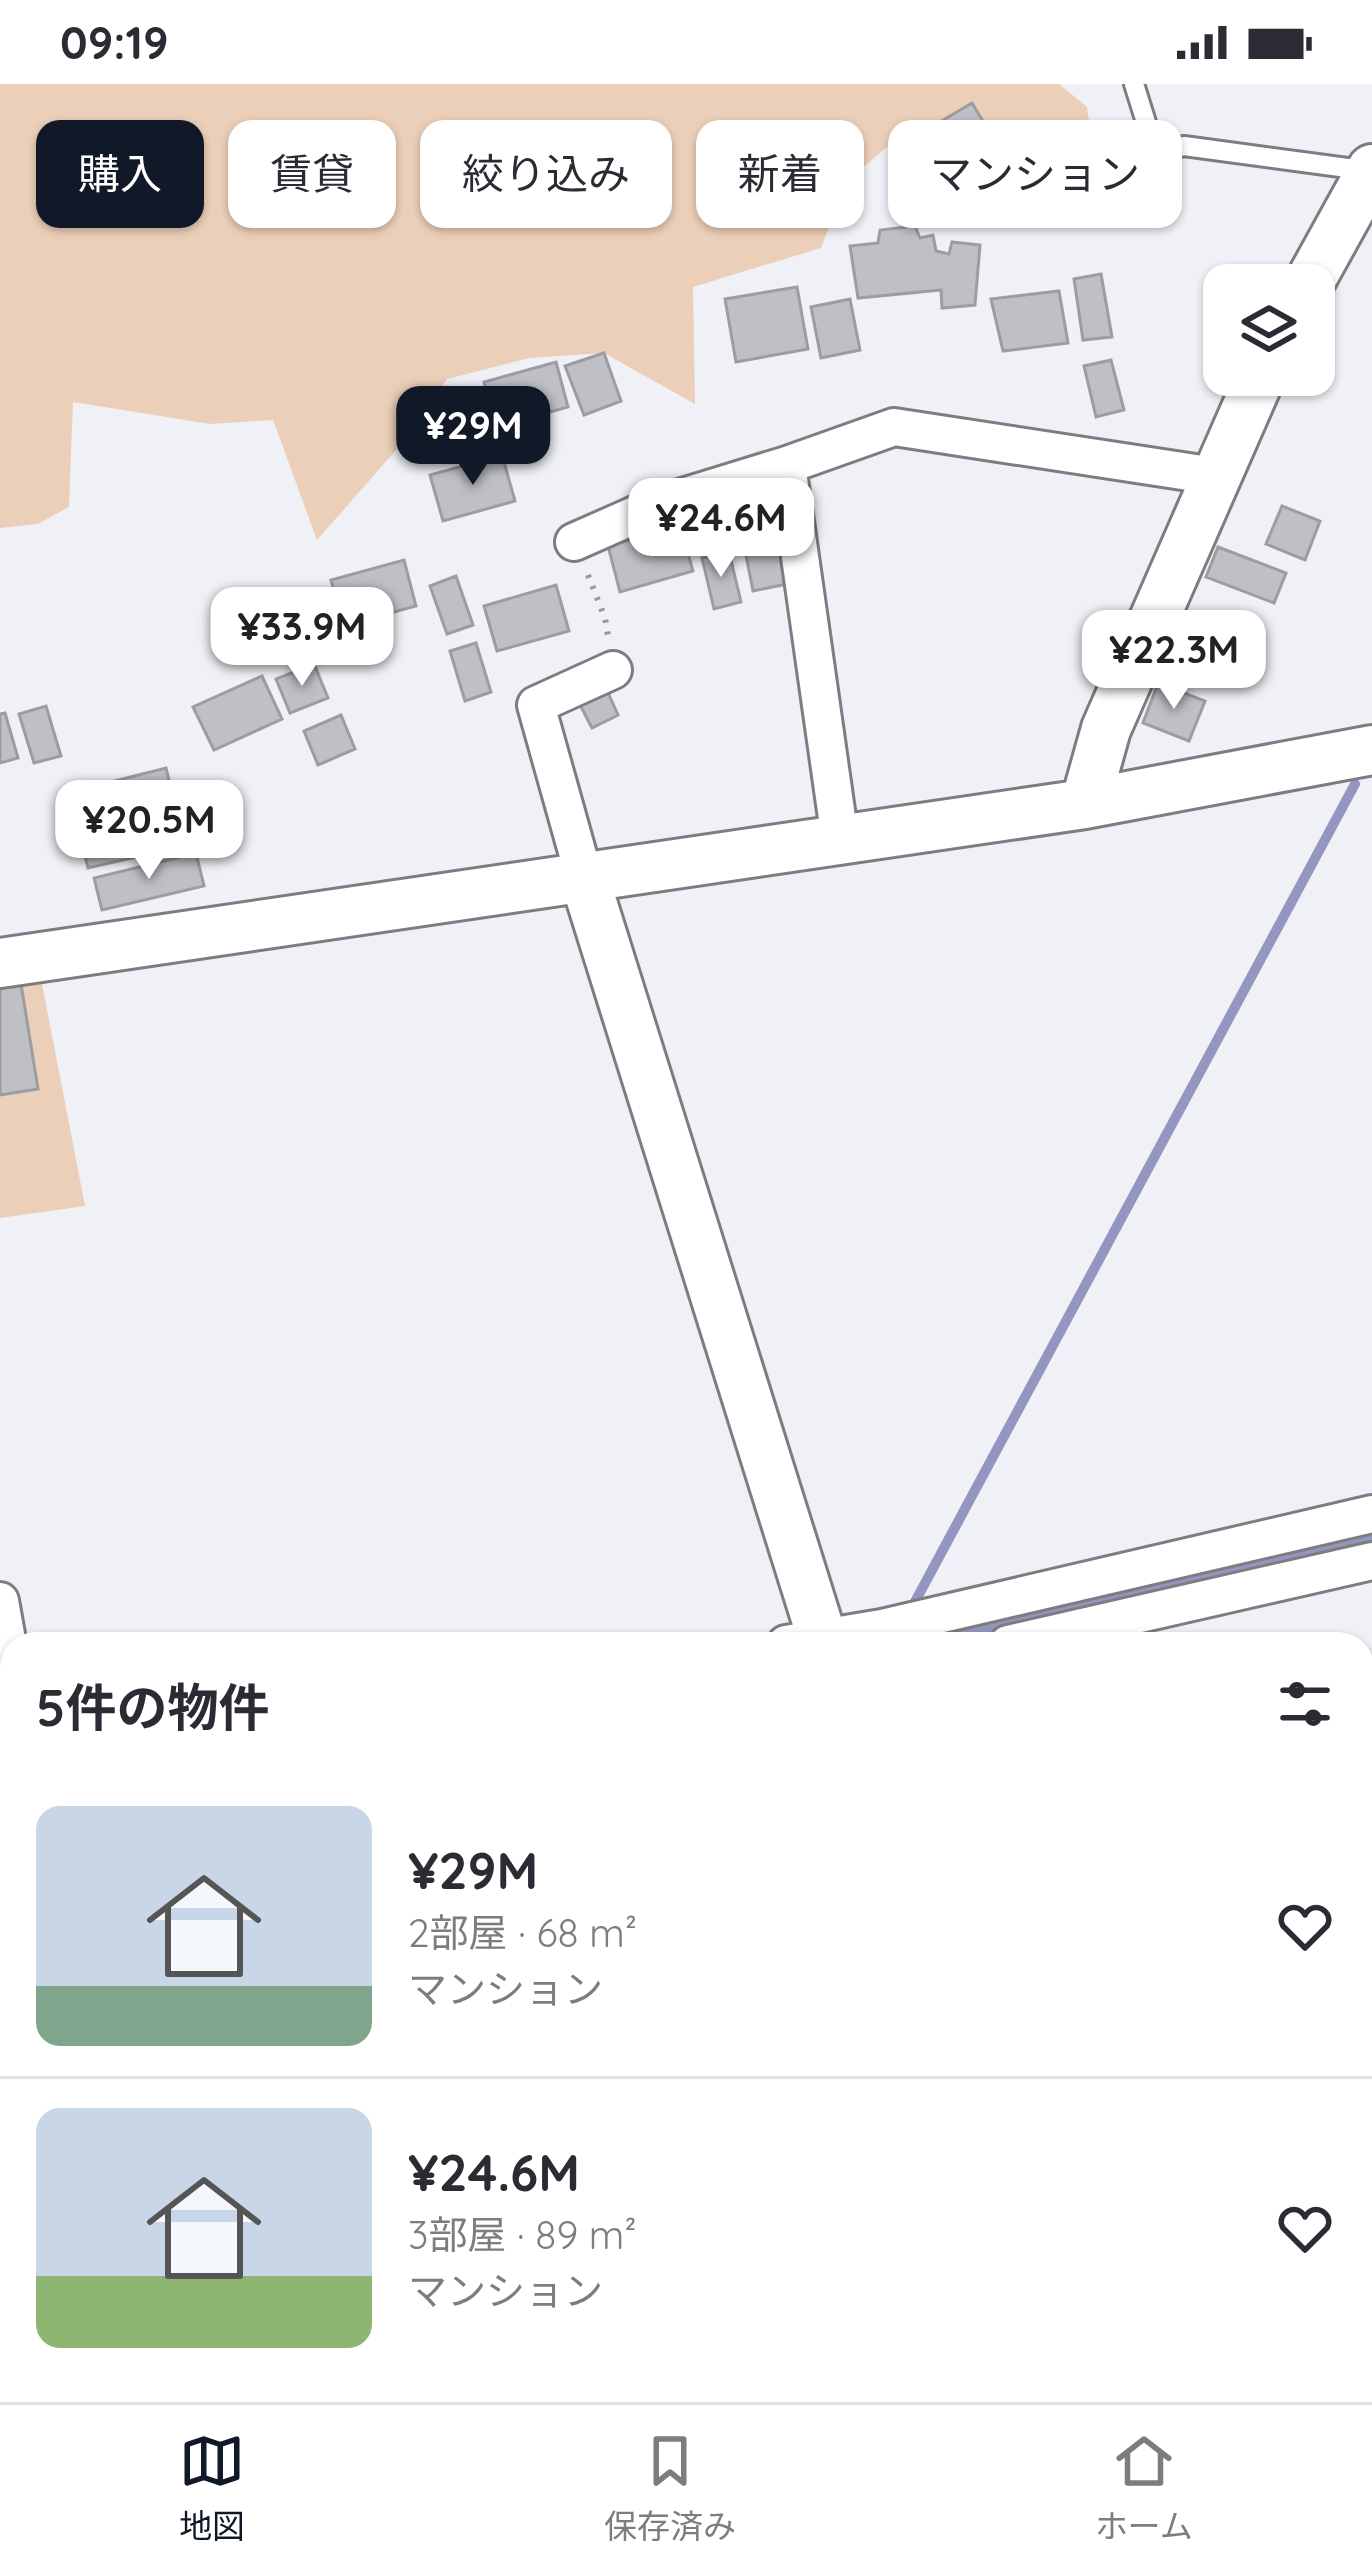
<!DOCTYPE html>
<html lang="ja">
<meta charset="utf-8">
<style>
:root{--surface:#fff;--page:#f2f2f3;--text:#2b2b33;--muted:#7c7c81;--line:#e1e1e2;--accent:#111827}
body{margin:0;font-family:Quicksand,"Noto Sans JP",sans-serif;background:var(--page);color:var(--text);height:100vh;display:flex;flex-direction:column;font-size:45px;white-space:nowrap}
*{box-sizing:border-box;margin:0}
p{font-size:39px;color:var(--muted)}
.icon{flex:none;width:66px;height:66px;fill:none;stroke:currentColor;stroke-width:2;stroke-linecap:round;stroke-linejoin:round}
.map{position:relative;flex:1;overflow:hidden}
.details{position:absolute;left:0px;top:1548px;width:1374px;height:771px;display:flex;flex-direction:column;background:var(--surface);border-radius:36px 36px 0 0;box-shadow:0 3px 9px #0004}
.details>*{flex:none}
.hud{position:absolute;left:36px;top:36px;width:1302px;height:108px;display:flex;gap:24px}
.buttons{position:absolute;left:1203px;top:180px;display:grid;gap:24px}
.buttons a{display:grid;place-items:center;width:132px;height:132px;border-radius:24px;background:var(--surface);box-shadow:0 3px 9px #0004;font-size:60px}
.price{position:absolute;translate:-50% -102px;padding:0 27px;border-radius:24px;background:#fff;color:#222;font-size:39px;line-height:78px;filter:drop-shadow(0 3px 6px #0008)}
.price::after{content:'';position:absolute;left:50%;top:72px;width:36px;height:27px;margin-left:-18px;background:inherit;clip-path:polygon(0 0,100% 0,50% 100%)}
.price.current{background:var(--accent);color:#fff}
ul{padding:0;list-style:none}
li{display:flex;align-items:center;gap:36px;height:300px;padding:0 36px}
li+li{border-top:3px solid var(--line)}
li span{display:grid;place-items:center;flex:none;width:336px;height:240px;border-radius:24px;color:#555}
li>.icon{margin-inline-start:auto}
span .icon{width:144px;height:144px;fill:#fffc;stroke-width:1}
li b{font-size:51px}
h2{display:flex;justify-content:space-between;align-items:center;height:144px;padding:0 36px;font-size:51px}
.chip{padding:0 42px;border-radius:24px;background:var(--surface);box-shadow:0 3px 9px #0004;font-size:42px;line-height:108px}
.chip.current{background:var(--accent);color:#fff}
.status{display:flex;justify-content:space-between;align-items:center;height:84px;padding:0 60px;background:var(--surface);direction:ltr}
.status svg{height:33px;fill:currentColor}
.tabs{display:flex;justify-content:space-around;align-items:center;height:168px;border-top:3px solid var(--line);background:var(--surface);font-size:33px;color:var(--muted)}
.tabs a{display:grid;justify-items:center;gap:6px}
.tabs .current{color:var(--accent)}
.map>svg:first-child{display:block}
</style>
<div class="status"><b>09:19</b><svg viewBox="0 0 49 12"><path d="M0 12V9h3v3zM5 12V6h3v6zM10 12V3h3v9zM15 12V0h3v12zM26 1h20v11H26zM47 4h2v5h-2z"/></svg></div>
<div class="map">
<svg width="1372" height="2318" viewBox="0 0 1372 2318">
<rect width="100%" height="100%" fill="#f0f1f7"/>
<path fill="#eccfb8" d="M0 0H1059L1087 23 1094 73 1006 96 937 59 895 56 846 98 821 164 693 203 695 320 604 269 530 274 447 295 404 357 317 456 273 336 210 340 73 318 69 423 38 440 0 444Z
M39 884 85 1122 0 1134V891Z"/>
<g fill="none" stroke-linecap="round" stroke-linejoin="round">
<path stroke="#9397c0" stroke-width="10" d="M910 1527 1355 700
M920 1560 1372 1456"/>
</g>
<path fill="#bfc0c6" stroke="#9c9da3" stroke-width="3" d="M972 19 996 59 952 85 928 45Z
M915 142 920 154 933 151 936 167 949 170 952 158 980 161 975 221 942 224 941 206 858 214 850 162 878 159 880 146Z
M1101 190 1112 253 1083 256 1074 195Z
M797 203 808 265 736 278 725 215Z
M1059 207 1068 259 1003 267 991 215Z
M850 215 860 266 821 274 811 223Z
M604 269 621 317 584 331 565 282Z
M1111 276 1124 326 1096 333 1084 282Z
M556 278 568 323 496 343 484 298Z
M502 371 515 417 443 437 430 391Z
M1282 422 1320 437 1305 476 1266 460Z
M680 442 693 487 620 508 608 462Z
M782 448 792 499 753 507 743 456Z
M1218 463 1286 489 1274 519 1206 493Z
M729 468 741 518 714 525 702 474Z
M404 476 416 522 344 542 331 496Z
M456 492 473 541 447 550 430 502Z
M556 501 569 547 497 567 484 522Z
M332 528 346 562 309 578 295 543Z
M476 559 491 608 465 617 450 567Z
M314 580 328 614 290 629 276 595Z
M262 592 282 635 214 666 193 623Z
M1158 599 1205 617 1189 657 1143 639Z
M606 604 618 631 592 644 578 617Z
M46 622 61 672 34 679 19 630Z
M5 629 18 674 0 679V630Z
M341 631 355 665 318 681 304 647Z
M166 684 174 717 73 742 66 709Z
M181 728 189 761 88 784 80 751Z
M196 769 204 802 102 826 94 794Z
M21 900 38 1005 0 1011V903Z
M656 2307H724L725 2318H657Z"/>
<g fill="none" stroke-linecap="round" stroke-linejoin="round">
<defs>
<path id="lane" d="M1134 0 1155 67
M970 116 1184 62 1370 87"/>
<path id="street" d="M574 458 660 420 787 381
M840 755 787 381 894 343 1215 392
M585 796 536 621 613 586
M0 1517 12 1584
M786 1560 882 1544 1372 1430
M1008 1560 1372 1477
M0 1738 12 1736
M0 1785 12 1783
M1362 1907 1372 1904
M0 2241 12 2239
M567 2307 570 2318"/>
<path id="secondary" d="M1308 201 1372 85
M1085 720 1106 645 1261 291
M585 796 824 1560
M0 879 1085 720 1372 666
M979 2307 981 2318"/>
</defs>
<use href="#lane" stroke="#7c7c82" stroke-width="24"/>
<use href="#street" stroke="#7c7c82" stroke-width="42"/>
<use href="#secondary" stroke="#7c7c82" stroke-width="54"/>
<path stroke="#98999d" stroke-width="6" stroke-dasharray="3 9" stroke-linecap="butt" d="M588 491 605 534 608 552"/>
<use href="#lane" stroke="#fff" stroke-width="18"/>
<use href="#street" stroke="#fff" stroke-width="36"/>
<use href="#secondary" stroke="#fff" stroke-width="48"/>
</g>
</svg>
<div class="buttons">
<a><svg class="icon" aria-label="layers" viewBox="0 0 24 24"><path d="M12 4l9 5-9 5-9-5zM3 14l9 5 9-5"/></svg></a>
</div>
<b class="price current" style="left:473px;top:404px">¥29M</b>
<b class="price" style="left:721px;top:496px">¥24.6M</b>
<b class="price" style="left:302px;top:605px">¥33.9M</b>
<b class="price" style="left:1174px;top:628px">¥22.3M</b>
<b class="price" style="left:149px;top:798px">¥20.5M</b>
<div class="hud">
<a class="chip current">購入</a>
<a class="chip">賃貸</a>
<a class="chip">絞り込み</a>
<a class="chip">新着</a>
<a class="chip">マンション</a>
</div>
<section class="details">
<h2>5件の物件<svg class="icon" aria-label="filters" viewBox="0 0 24 24"><path d="M4 7h16M4 17h16"/><circle cx="9" cy="7" r="2"/><circle cx="15" cy="17" r="2"/></svg></h2>
<ul>
<li><span style="background:linear-gradient(#c9d6e8 75%,#7fa58c 0)"><svg class="icon" aria-label="home" viewBox="0 0 24 24"><path d="M3 11l9-7 9 7M6 9v11h12V9"/></svg></span><div><b>¥29M</b><p>2部屋 · 68 m²</p><p>マンション</p></div><svg class="icon" aria-label="heart" viewBox="0 0 24 24"><path d="M12 20l-8-8c-3-5 5-10 8-4 3-6 11-1 8 4z"/></svg></li>
<li><span style="background:linear-gradient(#c9d6e8 70%,#8fb573 0)"><svg class="icon" aria-label="home" viewBox="0 0 24 24"><path d="M3 11l9-7 9 7M6 9v11h12V9"/></svg></span><div><b>¥24.6M</b><p>3部屋 · 89 m²</p><p>マンション</p></div><svg class="icon" aria-label="heart" viewBox="0 0 24 24"><path d="M12 20l-8-8c-3-5 5-10 8-4 3-6 11-1 8 4z"/></svg></li>
</ul>
</section>
</div>
<nav class="tabs">
<a class="current"><svg class="icon" aria-label="map" viewBox="0 0 24 24"><path d="M3 6l6-2 6 2 6-2v14l-6 2-6-2-6 2zM9 4v14M15 6v14"/></svg>地図</a>
<a><svg class="icon" aria-label="saved" viewBox="0 0 24 24"><path d="M7 4h10v16l-5-4-5 4z"/></svg>保存済み</a>
<a><svg class="icon" aria-label="home" viewBox="0 0 24 24"><path d="M3 11l9-7 9 7M6 9v11h12V9"/></svg>ホーム</a>
</nav>
